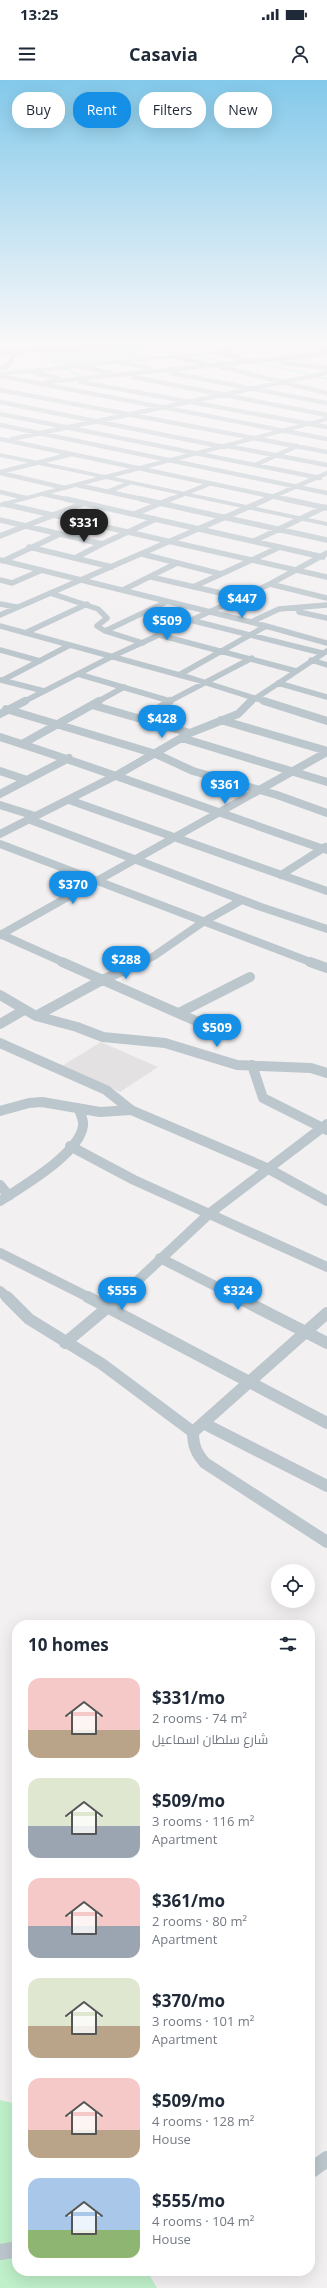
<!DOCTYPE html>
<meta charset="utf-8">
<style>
:root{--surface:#fff;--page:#f6f6f7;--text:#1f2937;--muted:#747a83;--accent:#1690e7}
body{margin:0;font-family:"Open Sans",Cairo,sans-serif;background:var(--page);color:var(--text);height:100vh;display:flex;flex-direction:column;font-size:15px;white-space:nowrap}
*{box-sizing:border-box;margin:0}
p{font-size:13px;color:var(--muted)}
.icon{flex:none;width:22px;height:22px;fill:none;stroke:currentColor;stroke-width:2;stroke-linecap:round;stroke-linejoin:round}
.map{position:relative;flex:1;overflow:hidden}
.drawer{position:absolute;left:12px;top:1540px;width:303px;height:656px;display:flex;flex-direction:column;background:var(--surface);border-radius:16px;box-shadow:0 4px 16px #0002}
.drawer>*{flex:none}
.hud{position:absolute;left:12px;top:12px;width:303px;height:36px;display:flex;gap:8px}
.controls{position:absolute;left:271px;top:1484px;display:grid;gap:8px}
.controls a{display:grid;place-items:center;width:44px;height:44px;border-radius:50%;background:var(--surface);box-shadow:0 4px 16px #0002;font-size:20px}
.price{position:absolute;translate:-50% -34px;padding:0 9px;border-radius:14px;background:var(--accent);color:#fff;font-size:13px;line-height:26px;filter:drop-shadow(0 1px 2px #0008)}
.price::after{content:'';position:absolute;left:50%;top:24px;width:12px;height:9px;margin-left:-6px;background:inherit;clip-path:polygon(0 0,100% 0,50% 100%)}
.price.on{background:#222;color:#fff}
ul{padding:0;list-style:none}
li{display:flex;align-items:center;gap:12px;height:100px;padding:0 16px}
li span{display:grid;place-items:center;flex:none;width:112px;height:80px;border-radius:12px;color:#555}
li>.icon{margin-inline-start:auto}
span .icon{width:48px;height:48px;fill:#fffc;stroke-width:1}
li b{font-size:17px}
h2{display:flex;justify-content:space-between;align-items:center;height:48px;padding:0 16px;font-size:17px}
.chip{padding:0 14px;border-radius:16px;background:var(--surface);box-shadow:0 4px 16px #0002;font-size:14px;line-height:36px}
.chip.on{background:var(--accent);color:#fff}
.status{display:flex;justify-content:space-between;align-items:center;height:28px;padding:0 20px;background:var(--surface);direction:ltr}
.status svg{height:11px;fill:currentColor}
header{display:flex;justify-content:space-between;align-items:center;height:52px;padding:0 16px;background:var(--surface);font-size:18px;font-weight:700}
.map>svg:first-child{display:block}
</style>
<div class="status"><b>13:25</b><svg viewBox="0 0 49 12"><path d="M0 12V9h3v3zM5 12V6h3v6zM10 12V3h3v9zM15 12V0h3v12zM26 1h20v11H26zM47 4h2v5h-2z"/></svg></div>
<header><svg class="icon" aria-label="menu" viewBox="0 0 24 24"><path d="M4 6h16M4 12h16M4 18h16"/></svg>Casavia<svg class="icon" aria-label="person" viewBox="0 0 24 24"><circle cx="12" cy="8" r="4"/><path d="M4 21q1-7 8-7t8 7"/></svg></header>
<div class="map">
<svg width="327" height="2208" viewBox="0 0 327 2208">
<rect width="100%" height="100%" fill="#f3f0f1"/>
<path fill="#e4e1e3" d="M101 962 158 987 120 1012 62 986Z"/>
<path fill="#bff0ca" d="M118 265 145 269 138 274 156 277 68 286 54 281 47 273Z
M0 2020 17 2024V2191H147L157 2208H0Z"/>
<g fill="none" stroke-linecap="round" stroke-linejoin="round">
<path stroke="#8be8ee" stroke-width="1.5" d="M37 263 42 275 61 286
M128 266 184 275
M191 275 225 282
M251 283 278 287 327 299
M65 288 79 295 76 298"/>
<path stroke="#bcc7cd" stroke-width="4.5" d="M227 263 230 271
M295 265 327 270
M216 272 246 280
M0 273 143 263
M172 276 205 284
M114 281 149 288
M283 283 327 288
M78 286 111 293
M221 287 327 313
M0 288 6 287 16 273
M27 291 58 298
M171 293 327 323
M0 296 327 359
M133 297 327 335
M46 302 327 274
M81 302 327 347
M0 310 327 372
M0 322 224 367
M0 334 320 398
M0 345 327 413
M0 359 289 420
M12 359 327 293
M227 366 327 385
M255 385 297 366
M0 392 68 375
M1 393 65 408
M77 405 146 420
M0 412 26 418
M107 412 129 403
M43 414 70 420
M169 420 209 404
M265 420 327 393"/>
<path stroke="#bcc7cd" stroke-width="5.5" d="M66 419 323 477
M141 419 327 460
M285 419 327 428
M4 424 327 497
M134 434 171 419
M0 440 60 454
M0 456 84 423
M254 461 325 427
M29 467 112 487
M142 474 221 494
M75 478 102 464
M0 480 251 542
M3 481 60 454 102 464 156 439
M151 497 238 517
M0 500 12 503 42 490
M270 504 327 518
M193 507 280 467
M123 510 177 483
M50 513 98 529 107 538 97 546 105 551 143 563
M0 524 16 527
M299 532 327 538
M0 535 267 419
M190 540 322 573
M0 546 194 599 267 622
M266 546 327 563
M105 551 166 522
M25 553 87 524
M159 555 296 591
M0 570 40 581
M311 580 327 585
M78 594 170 621
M179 595 266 546 251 542 279 529 327 525
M1 600 44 611
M3 600 70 565
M278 603 327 617
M23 622 113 576 270 504 327 473
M97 622 124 607
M168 622 252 578
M250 622 327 571"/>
<path stroke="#bcc7cd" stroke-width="8" d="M264 621 327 641
M92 625 190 653
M6 629 156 674 193 691 277 715 327 733
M0 634 25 621
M142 639 170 621
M221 640 327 671
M0 657C110 692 218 733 327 770
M182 658 327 702
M22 664 99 621
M0 691 27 700
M0 714 69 678
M69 720 327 811
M0 725 35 736
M28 739 261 827 327 849
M0 754 117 695 190 653 238 634 251 621
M0 764 313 883
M281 795 325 767
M0 854 65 883
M0 855 327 672
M140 883 154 876 203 842 242 820"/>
<path stroke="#bcc7cd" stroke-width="10" d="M62 882 205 945
M310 882 327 888
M0 915 36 936 77 947 103 957 165 963 237 985 311 988 327 993
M179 933 250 897
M36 936 102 900 142 882
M0 944 24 930
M0 963 106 1010 131 1030
M252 985 263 1018 327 1050
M0 1031 29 1023 42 1022 100 1032 131 1030 267 1088 327 1121
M70 1066 134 1100 327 1187
M0 1105 9 1116
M0 1121C23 1106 79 1074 83 1046 84 1039 80 1033 78 1028
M0 1173 90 1218
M160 1178 239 1218
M0 1211 8 1218
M119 1218 210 1133 327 1044"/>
<path stroke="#bcc7cd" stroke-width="12" d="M7 1217 29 1239 102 1284 193 1352
M88 1217 327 1343
M237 1217 327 1263
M327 1233 193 1352C193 1365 196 1373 205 1383L327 1462
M65 1263 120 1217
M203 1343 327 1406"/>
<path stroke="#bcc7cd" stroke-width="16" d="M310 2091 327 2079
M0 2172 17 2169"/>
<path fill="#bcc7cd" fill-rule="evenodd" d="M327 337V341L114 397 327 442V446L106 399 0 427V423L97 397 0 377V373L105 395Z"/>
<path fill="#bccad2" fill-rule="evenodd" d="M296 263H313L0 296V292Z"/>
</g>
<linearGradient id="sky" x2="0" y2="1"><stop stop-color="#83c9ea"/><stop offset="0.46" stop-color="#faf8f9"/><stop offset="1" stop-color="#faf8f9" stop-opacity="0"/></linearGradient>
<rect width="327" height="572" fill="url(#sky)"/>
</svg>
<div class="controls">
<a><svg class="icon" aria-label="locate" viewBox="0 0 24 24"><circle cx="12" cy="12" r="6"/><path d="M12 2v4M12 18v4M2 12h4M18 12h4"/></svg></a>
</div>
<b class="price on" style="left:84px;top:463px">$331</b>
<b class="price" style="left:242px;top:539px">$447</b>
<b class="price" style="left:167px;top:561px">$509</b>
<b class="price" style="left:162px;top:659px">$428</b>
<b class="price" style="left:225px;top:725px">$361</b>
<b class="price" style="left:73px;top:825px">$370</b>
<b class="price" style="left:126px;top:900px">$288</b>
<b class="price" style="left:217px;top:968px">$509</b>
<b class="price" style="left:122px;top:1231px">$555</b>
<b class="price" style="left:238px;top:1231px">$324</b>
<div class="hud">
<a class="chip">Buy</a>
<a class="chip on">Rent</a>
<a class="chip">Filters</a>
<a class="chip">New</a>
</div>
<section class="drawer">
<h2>10 homes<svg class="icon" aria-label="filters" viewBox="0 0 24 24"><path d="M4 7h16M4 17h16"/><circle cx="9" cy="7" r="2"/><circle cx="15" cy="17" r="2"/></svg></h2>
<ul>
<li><span style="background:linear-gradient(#f6c9c9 65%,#b9a48a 0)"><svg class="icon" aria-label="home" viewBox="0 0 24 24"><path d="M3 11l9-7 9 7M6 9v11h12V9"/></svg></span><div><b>$331/mo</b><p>2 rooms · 74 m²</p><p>شارع سلطان اسماعيل</p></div></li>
<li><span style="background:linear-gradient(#dfe7d0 60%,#9aa5b1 0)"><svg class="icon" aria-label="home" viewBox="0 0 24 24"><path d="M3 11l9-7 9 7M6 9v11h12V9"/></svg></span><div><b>$509/mo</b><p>3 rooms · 116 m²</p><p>Apartment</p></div></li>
<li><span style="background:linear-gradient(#f6c9c9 60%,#9aa5b1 0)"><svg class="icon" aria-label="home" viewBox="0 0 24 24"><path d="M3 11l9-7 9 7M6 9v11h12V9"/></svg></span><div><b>$361/mo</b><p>2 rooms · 80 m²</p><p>Apartment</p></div></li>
<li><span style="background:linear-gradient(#dfe7d0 60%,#b9a48a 0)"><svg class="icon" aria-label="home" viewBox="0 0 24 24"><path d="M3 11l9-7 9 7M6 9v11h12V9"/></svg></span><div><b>$370/mo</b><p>3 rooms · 101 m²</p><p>Apartment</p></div></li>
<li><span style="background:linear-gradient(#f6c9c9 65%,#b9a48a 0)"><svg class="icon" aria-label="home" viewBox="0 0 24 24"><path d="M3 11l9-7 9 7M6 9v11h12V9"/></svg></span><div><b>$509/mo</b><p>4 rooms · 128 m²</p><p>House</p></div></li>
<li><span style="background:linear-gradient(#a9c7e8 65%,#8fb573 0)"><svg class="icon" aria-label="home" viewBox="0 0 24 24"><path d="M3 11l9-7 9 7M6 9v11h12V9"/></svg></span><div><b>$555/mo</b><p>4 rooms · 104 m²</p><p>House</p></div></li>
</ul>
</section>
</div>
